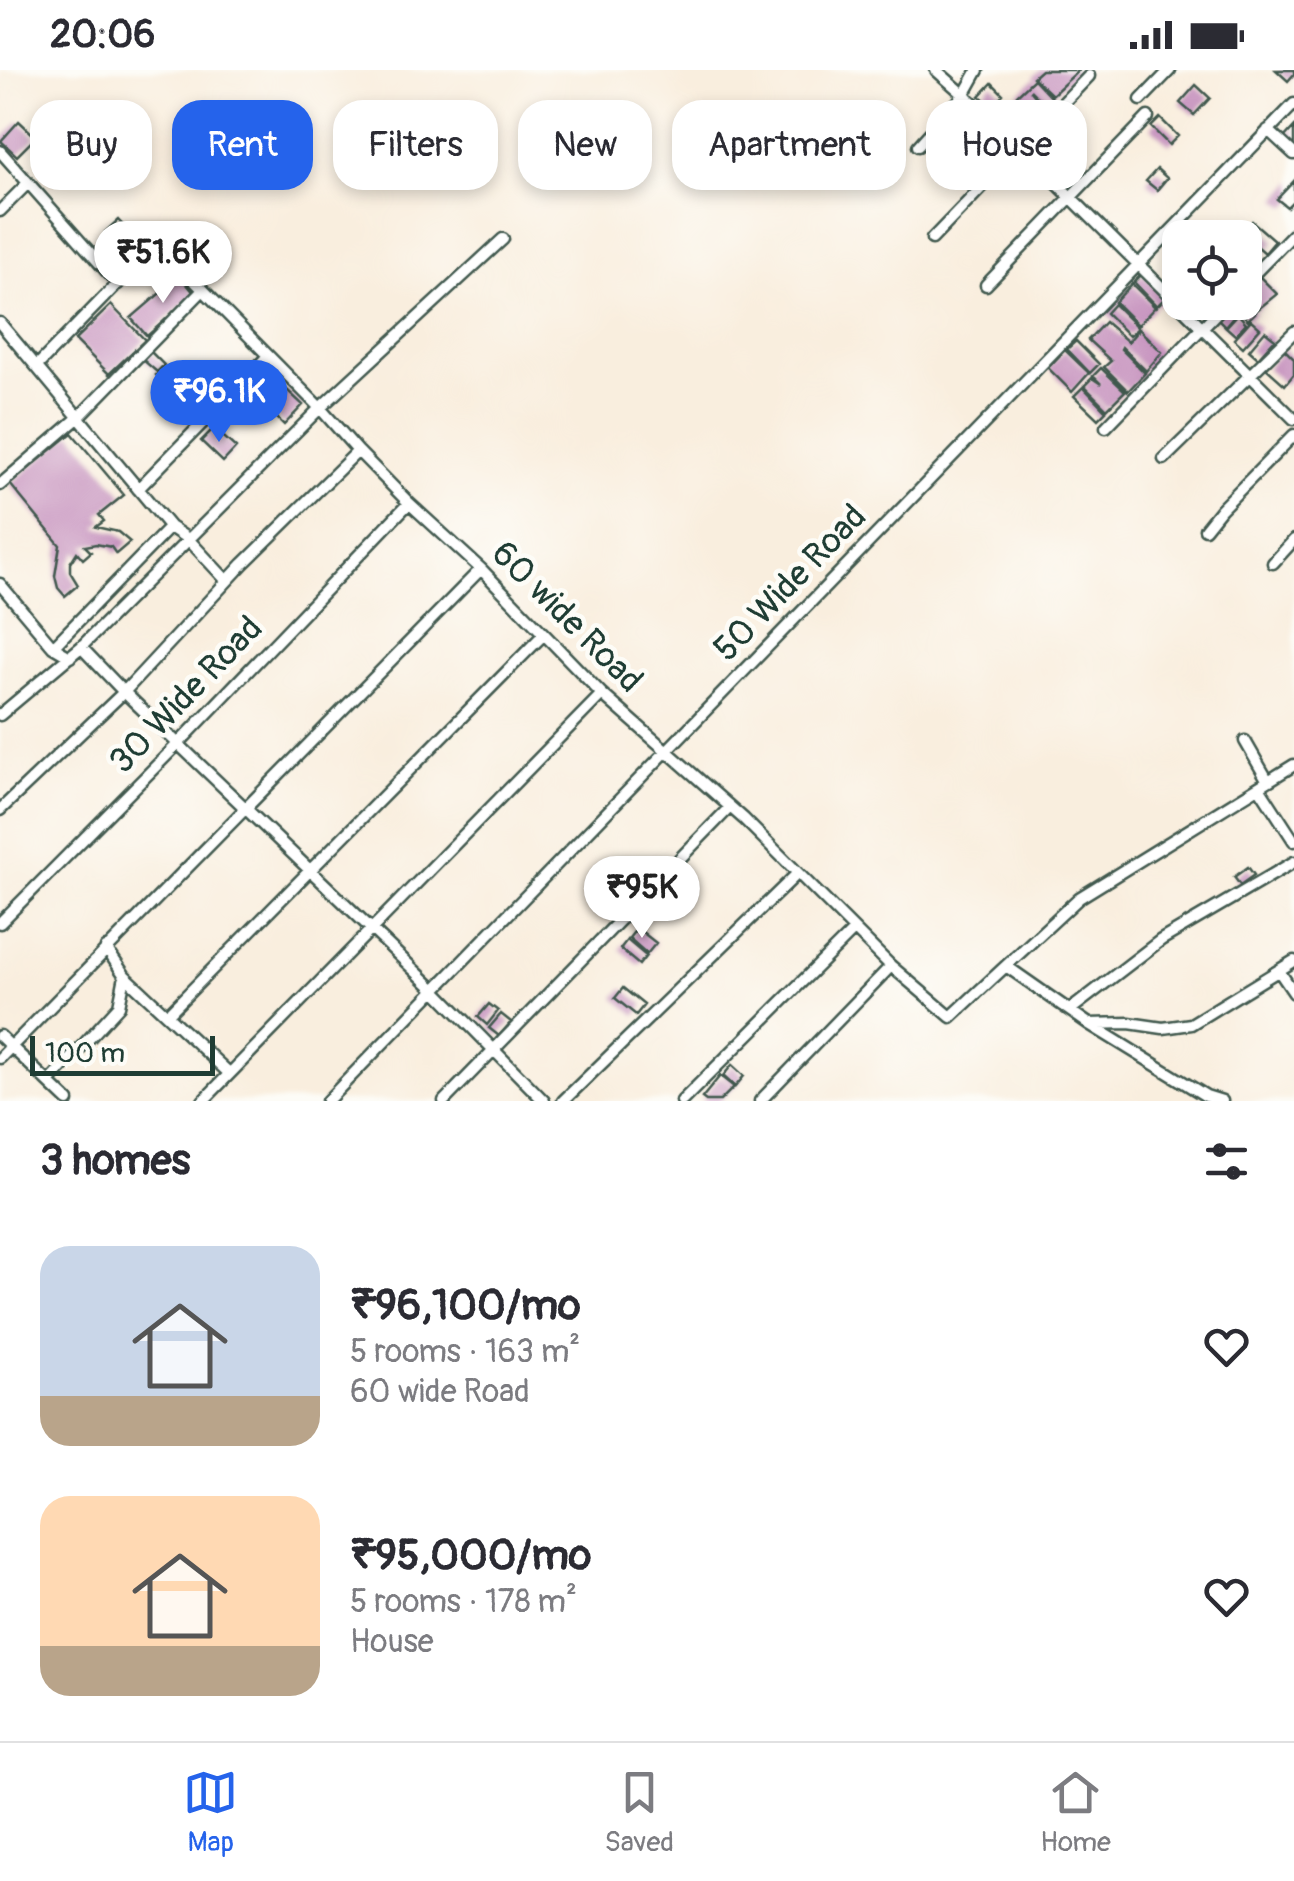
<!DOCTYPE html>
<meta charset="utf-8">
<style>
:root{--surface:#fff;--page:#f7f7f7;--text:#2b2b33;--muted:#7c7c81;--line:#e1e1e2;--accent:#2563eb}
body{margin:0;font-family:Pangolin,sans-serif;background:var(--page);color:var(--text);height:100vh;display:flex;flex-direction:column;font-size:38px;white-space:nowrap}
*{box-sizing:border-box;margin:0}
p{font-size:32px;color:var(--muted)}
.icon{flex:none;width:55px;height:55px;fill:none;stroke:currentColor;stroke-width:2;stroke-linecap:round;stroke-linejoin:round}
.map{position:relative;height:1031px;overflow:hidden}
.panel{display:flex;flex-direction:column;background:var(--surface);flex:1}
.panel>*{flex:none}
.top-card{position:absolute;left:30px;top:30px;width:1235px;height:90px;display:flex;gap:20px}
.tools{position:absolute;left:1162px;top:150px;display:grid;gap:20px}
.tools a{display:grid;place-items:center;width:100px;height:100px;border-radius:20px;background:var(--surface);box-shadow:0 5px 15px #0003;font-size:50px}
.scale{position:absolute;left:30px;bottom:25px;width:185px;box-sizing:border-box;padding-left:10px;border:5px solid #1f3d34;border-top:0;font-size:28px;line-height:35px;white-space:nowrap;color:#1f3d34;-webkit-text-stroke:8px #fdfcf7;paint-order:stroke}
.price{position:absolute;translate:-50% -85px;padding:0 22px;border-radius:35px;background:#fff;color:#222;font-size:32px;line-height:65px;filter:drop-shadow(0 2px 5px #0008)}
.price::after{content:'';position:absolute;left:50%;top:60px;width:30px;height:22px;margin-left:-15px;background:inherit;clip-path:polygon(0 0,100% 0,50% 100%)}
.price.on{background:var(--accent);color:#fff}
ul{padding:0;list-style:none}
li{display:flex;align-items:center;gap:30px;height:250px;padding:0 40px}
li span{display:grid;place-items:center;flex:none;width:280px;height:200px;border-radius:30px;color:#555}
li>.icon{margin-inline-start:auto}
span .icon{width:120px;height:120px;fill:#fffc;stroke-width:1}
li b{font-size:42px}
h2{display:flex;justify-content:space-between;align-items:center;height:120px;padding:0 40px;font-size:42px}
.pill{padding:0 35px;border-radius:30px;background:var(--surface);box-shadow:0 5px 15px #0003;font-size:35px;line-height:90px}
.pill.on{background:var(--accent);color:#fff}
.status{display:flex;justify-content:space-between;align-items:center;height:70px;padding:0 50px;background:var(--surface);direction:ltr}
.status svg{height:28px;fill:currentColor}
.menu{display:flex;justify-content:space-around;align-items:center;height:140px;border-top:2px solid var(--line);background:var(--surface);font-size:28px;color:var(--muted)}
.menu a{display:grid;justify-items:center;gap:5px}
.menu .on{color:var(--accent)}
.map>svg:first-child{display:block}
</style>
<div class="status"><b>20:06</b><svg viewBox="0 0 49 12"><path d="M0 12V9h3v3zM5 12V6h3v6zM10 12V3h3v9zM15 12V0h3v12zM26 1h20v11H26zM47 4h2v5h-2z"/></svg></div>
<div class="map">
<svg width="1294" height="1031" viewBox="0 0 1294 1031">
<rect width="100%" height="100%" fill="#fdfcf7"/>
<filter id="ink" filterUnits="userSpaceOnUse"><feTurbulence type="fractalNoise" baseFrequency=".01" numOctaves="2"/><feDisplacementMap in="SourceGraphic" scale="20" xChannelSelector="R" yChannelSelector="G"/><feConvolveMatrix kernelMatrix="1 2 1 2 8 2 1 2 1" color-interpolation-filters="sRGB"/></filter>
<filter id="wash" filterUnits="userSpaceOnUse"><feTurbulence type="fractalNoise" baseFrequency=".0048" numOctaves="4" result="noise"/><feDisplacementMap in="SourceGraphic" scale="40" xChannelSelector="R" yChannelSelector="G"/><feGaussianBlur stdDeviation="2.25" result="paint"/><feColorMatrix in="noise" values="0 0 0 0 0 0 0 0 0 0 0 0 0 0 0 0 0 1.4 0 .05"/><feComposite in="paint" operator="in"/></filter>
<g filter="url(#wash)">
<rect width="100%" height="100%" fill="#f9eede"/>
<g id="blocks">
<path fill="#c895c0" d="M1041 0H1079L1052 25 1033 7Z
M1276 0H1294V4L1288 11Z
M1034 9 1052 28 1045 35 1030 20 1043 36 1036 43 1017 25Z
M992 13 1003 24 992 36 980 26Z
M1196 15 1210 28 1194 45 1180 33Z
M1160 48 1178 66 1169 75 1151 57Z
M19 51 36 67 17 86 1 71Z
M1294 57V78L1284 68Z
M1157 99 1167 108 1157 120 1146 111Z
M1294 111V130L1287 137 1277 129Z
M118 150 144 177 130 189 105 162Z
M1252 151 1275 171 1265 183 1242 163Z
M1200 154 1210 164 1207 168H1193L1190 164Z
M153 181 176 205 163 217 140 194Z
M1142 204 1166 227 1157 236 1134 212Z
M180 206 195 224 147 266 131 248Z
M1260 207 1277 224 1257 240 1245 227V218Z
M1132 214 1155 237 1138 255 1115 232Z
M1231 232H1247L1256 242 1248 250Z
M1114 234 1138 258 1129 266 1106 243Z
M111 235 145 270 109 304 75 270Z
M1228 235 1236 243 1225 256 1216 247Z
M1238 244 1246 253 1235 265 1226 257Z
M1251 250 1260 258 1243 277 1234 269Z
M1105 252 1128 272 1139 259 1162 282 1146 301 1122 277 1121 279 1145 303 1128 321 1104 297 1111 291 1088 270Z
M1265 261 1275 269 1258 288 1249 280Z
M1076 271 1099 294 1090 303 1067 279Z
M1284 279 1294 289V304L1285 315 1266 298Z
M1065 280 1089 303 1072 322 1048 298Z
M151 282 164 295 157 302 143 290Z
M163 298 179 313 172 320 156 305Z
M1101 298 1125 321 1107 339 1084 316 1092 308 1101 314 1093 306Z
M1083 317 1106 341 1098 349 1074 326Z
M287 320 303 335 284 355 269 340Z
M214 358 236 378 223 392 201 371Z
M72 363 124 425 99 445 104 451 96 457 118 462 130 472 116 484 111 477 96 474 85 476 91 482 83 489 77 482 70 493V502L78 515 65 526 58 518 55 506 60 475 10 414Z
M1248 797 1254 805 1240 815 1234 807Z
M637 858 656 873 647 884 629 868Z
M627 870 646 886 639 895 620 879Z
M623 918 644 935 636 945 615 928Z
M489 934 498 941 487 955 478 947Z
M501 944 511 952 499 966 489 958Z
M732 995 744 1006 735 1017 723 1006Z
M720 1006 734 1017 720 1031H706L702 1028Z"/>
</g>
</g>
<g filter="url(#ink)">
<use href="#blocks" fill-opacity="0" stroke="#40584e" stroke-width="2.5"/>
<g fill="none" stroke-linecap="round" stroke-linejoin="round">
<defs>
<path id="street" d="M936 0 995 52 1294 349
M1141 30 1170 0
M1268 60 1294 84
M918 76 964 25 978 0
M0 81 118 214
M0 141 28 113
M932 169 1089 6
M1245 213 1294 163
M986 215 1148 47
M0 253 170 457 188 469 227 511
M37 296 157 173 320 338 358 381 409 433 481 499 602 624 744 749 891 896 951 947 1079 828 1294 695
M1106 357 1227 232
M1164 389 1294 262
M0 415 79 347 203 220
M138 419 267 287
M1205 459 1221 439 1294 365
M1273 493 1294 470
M0 514 53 577 70 587
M53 577 170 457
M81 577 124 622 434 919 544 1031
M0 645 81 577 320 338 503 169
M1245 671 1268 711
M1259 717 1294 771
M0 740 124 622 243 494 358 381
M0 853 179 673 409 433
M1006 896 1089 954 1206 1026 1222 1031
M1279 901 1294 923
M125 906 229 1003
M1070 940 1161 870 1294 792
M167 945 544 564
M1089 954 1129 953 1163 958 1191 954 1294 891
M0 966 68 1031
M0 988 481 499
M49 1012 119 936 125 906 106 878
M203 1031 602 624
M327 1031 1294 34
M444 1031 730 737
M563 1031 798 803
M682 1031 854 860
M760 1031 891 896"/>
</defs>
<use href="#street" stroke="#40584e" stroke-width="15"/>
<use href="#street" stroke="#fff" stroke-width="10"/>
</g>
</g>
<g text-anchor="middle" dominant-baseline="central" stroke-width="9" stroke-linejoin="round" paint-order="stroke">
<g font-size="35" fill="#1f3d34" stroke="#fdfcf7">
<text transform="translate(790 513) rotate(-46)">50 Wide Road</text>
<text transform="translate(567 547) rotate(45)">60 wide Road</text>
<text transform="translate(186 625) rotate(-46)">30 Wide Road</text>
</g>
</g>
</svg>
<div class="tools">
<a><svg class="icon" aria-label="locate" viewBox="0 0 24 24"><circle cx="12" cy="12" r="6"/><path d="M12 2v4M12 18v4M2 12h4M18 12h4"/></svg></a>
</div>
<div class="scale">100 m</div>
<b class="price" style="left:163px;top:236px">₹51.6K</b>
<b class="price on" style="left:219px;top:375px">₹96.1K</b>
<b class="price" style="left:642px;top:871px">₹95K</b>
<div class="top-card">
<a class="pill">Buy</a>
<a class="pill on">Rent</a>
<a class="pill">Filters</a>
<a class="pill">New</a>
<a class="pill">Apartment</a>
<a class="pill">House</a>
</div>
</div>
<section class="panel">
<h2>3 homes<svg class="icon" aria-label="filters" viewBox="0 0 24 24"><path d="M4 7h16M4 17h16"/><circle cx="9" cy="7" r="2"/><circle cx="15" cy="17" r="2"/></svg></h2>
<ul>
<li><span style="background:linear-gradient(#c9d6e8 75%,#b9a48a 0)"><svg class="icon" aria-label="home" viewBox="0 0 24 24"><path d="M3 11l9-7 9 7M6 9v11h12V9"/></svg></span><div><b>₹96,100/mo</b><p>5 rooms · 163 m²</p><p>60 wide Road</p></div><svg class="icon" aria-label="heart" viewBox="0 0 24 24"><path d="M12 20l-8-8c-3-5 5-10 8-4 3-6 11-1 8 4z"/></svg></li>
<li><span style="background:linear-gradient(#ffd9b3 75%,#b9a48a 0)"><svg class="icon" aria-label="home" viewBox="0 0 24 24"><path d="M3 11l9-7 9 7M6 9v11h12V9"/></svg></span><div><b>₹95,000/mo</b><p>5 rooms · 178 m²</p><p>House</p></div><svg class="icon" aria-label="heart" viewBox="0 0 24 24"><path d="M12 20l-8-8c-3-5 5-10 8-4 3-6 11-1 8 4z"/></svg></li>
</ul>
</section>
<nav class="menu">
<a class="on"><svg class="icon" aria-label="map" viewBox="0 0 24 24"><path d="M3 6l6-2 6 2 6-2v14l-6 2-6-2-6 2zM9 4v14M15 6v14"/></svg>Map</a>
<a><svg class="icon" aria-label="saved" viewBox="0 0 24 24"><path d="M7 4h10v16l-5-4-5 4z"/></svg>Saved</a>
<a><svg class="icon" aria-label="home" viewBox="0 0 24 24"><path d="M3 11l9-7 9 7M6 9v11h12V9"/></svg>Home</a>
</nav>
